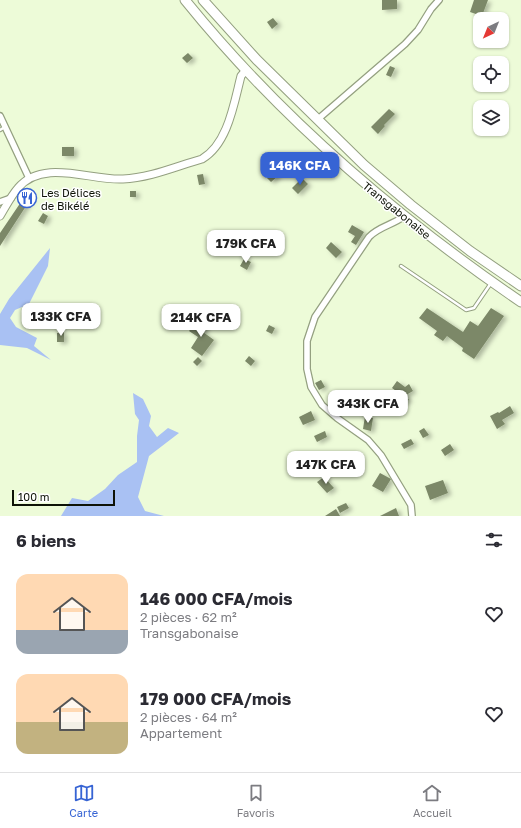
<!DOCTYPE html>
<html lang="fr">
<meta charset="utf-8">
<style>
:root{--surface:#fff;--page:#f7f7f7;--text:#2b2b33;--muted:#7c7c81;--line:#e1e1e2;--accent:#3764d4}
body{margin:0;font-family:"Golos Text",sans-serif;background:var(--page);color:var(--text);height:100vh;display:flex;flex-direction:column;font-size:15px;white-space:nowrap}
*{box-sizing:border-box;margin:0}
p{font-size:13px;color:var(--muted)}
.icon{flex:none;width:22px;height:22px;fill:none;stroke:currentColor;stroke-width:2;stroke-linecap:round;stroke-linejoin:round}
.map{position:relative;height:516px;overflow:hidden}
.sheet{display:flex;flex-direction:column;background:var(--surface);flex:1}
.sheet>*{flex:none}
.needle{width:26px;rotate:223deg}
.fabs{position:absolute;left:473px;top:12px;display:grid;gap:8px}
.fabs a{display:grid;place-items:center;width:36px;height:36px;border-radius:8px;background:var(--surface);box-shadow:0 1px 3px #0004;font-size:20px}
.scale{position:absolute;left:12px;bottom:10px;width:103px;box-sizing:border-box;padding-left:4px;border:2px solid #0e1307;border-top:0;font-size:11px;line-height:14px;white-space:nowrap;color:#0e1307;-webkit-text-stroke:3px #fff;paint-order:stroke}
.price{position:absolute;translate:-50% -34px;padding:0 9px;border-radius:8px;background:#fff;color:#222;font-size:13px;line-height:26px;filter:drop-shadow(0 1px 2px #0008)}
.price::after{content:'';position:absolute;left:50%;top:24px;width:12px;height:9px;margin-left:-6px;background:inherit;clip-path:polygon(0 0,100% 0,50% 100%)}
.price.active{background:var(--accent);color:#fff}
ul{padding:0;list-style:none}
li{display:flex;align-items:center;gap:12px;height:100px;padding:0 16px}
li span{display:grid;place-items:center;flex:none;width:112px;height:80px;border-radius:12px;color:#555}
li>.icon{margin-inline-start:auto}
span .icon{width:48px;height:48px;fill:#fffc;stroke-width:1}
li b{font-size:17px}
h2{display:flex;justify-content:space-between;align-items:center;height:48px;padding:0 16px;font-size:17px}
.tab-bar{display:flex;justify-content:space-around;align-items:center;height:56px;border-top:1px solid var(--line);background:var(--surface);font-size:11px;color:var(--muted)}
.tab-bar a{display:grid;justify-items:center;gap:2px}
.tab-bar .active{color:var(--accent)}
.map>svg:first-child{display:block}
</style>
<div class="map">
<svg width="521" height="516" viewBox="0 0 521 516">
<defs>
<filter id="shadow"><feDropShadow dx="3.5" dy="2" stdDeviation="2" flood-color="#0004"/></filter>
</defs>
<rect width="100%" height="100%" fill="#edfbd8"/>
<path fill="#a9c1f3" d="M50 248 48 266 29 304 15 310 10 318 16 327 37 338 34 346 51 360 27 348 0 345V314L9 299Z
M133 393 143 399 151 416 149 426 157 437 168 428 179 433 149 456 138 497 145 511 164 516H61L72 498 88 501 105 489 118 475 137 462V436L139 420 135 414Z"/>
<path fill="#7c8868" filter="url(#shadow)" d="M382 0H397V9L382 10Z
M474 0H488L482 16 470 12Z
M273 18 278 24 272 29 267 22Z
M188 53 193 58 187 63 182 58Z
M390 66 395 68 391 77 386 75Z
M389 109 395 114 384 125 385 126 378 134 371 127Z
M62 147H74V156H62Z
M274 172 278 176 271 182 267 178Z
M203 174 205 184 199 185 197 175Z
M302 178 308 184 298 194 292 188Z
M130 191H136V197H130Z
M24 192 32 197 0 246V233L23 199 21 197Z
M43 213 48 216 44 224 38 221Z
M352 225 364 232 356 245 351 242 355 236 348 232Z
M218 233 221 242 214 244 212 235Z
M331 242 342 252 336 258 326 248Z
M244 259 251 262 247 270 240 266Z
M427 308 463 332 470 321 478 326 491 308 504 316 474 359 462 351 463 348 447 336 443 341 434 335 437 331 419 318Z
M198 320 207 327 203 332 214 340 202 356 191 348 198 337 189 331Z
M269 325 275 328 272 334 266 331Z
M64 332V342H57V333Z
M249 356 255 361 251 366 245 361Z
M198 357 202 361 197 366 193 362Z
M321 380 325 387 319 390 315 383Z
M397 381 405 387 409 384 413 391 406 395 409 400 392 409 387 399 399 393 392 388Z
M510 406 514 413 502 420 505 424 497 429 490 416 498 412 499 413Z
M311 411 315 420 303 425 299 417Z
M365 416 373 418 371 431 363 429Z
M424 428 429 435 423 438 419 431Z
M325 431 327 437 317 442 314 436Z
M411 439 414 444 404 449 401 444Z
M450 444 454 450 445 456 441 450Z
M380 473 391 479 383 492 372 486Z
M324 477 334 488 327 493 317 482Z
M443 480 448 493 430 500 425 486Z
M346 503 349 508 340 513 337 507Z
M396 508 399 516H380Z
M336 509 340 516H325Z"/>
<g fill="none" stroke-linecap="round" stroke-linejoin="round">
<defs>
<path id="service" d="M0 130 5 127
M401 266 466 310 474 308 491 283"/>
<path id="minor" d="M0 116 29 178
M317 120 405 44 418 30 431 9 439 0
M0 202 11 198
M403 217C392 225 378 227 369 237L315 317 307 341V369L311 387 322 405 337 418 368 440 381 455 411 505 412 516"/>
<path id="tertiary" d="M0 216C6 206 11 196 18 188 43 158 91 181 123 179 150 178 177 166 202 159 228 144 234 103 241 76L246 70"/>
<path id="trunk" d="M185 0C281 119 395 216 521 302
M203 0 257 60 364 165 411 205 470 251 521 286"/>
</defs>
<use href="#service" stroke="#94a080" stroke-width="4.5"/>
<use href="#minor" stroke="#94a080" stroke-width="8"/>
<use href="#tertiary" stroke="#94a080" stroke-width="9"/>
<use href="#trunk" stroke="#94a080" stroke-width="11"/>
<use href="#service" stroke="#fff" stroke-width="2.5"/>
<use href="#minor" stroke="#fff" stroke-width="5.5"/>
<use href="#tertiary" stroke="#fff" stroke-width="7"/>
<use href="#trunk" stroke="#fff" stroke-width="9"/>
</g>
<defs>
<symbol id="restaurant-ring" viewBox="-11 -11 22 22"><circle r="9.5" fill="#fff" stroke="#3764d4" stroke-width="1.5"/><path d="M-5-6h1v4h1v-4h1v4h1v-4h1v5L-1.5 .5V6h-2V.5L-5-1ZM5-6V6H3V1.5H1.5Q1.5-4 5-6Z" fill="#3764d4"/></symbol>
</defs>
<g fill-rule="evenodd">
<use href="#restaurant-ring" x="16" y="187" width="22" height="22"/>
</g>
<g text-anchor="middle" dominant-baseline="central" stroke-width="3" stroke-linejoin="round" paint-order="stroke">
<g font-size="11" fill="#0e1307" stroke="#fff" text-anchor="start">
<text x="41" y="192">Les Délices<tspan x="41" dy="13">de Bikélé</tspan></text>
</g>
<g font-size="11" fill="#0e1307" stroke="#fff">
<text transform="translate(397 210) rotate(39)">Transgabonaise</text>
</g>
</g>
</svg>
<div class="fabs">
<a><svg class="needle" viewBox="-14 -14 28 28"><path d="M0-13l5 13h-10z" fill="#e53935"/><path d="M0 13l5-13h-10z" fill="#7c7c81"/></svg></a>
<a><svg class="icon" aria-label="locate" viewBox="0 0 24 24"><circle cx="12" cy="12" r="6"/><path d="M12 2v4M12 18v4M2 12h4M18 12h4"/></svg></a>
<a><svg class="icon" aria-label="layers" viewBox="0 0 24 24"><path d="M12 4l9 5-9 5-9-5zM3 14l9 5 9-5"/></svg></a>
</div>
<div class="scale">100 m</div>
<b class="price active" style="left:300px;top:186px">146K CFA</b>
<b class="price" style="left:246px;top:264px">179K CFA</b>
<b class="price" style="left:61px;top:337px">133K CFA</b>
<b class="price" style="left:201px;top:338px">214K CFA</b>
<b class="price" style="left:368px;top:424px">343K CFA</b>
<b class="price" style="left:326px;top:485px">147K CFA</b>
</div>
<section class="sheet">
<h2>6 biens<svg class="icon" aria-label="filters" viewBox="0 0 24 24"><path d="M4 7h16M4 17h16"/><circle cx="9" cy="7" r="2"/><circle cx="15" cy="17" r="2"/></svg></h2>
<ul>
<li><span style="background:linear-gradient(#ffd9b3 70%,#9aa5b1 0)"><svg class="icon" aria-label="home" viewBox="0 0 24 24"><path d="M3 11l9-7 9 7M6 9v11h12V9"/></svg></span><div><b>146 000 CFA/mois</b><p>2 pièces · 62 m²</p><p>Transgabonaise</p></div><svg class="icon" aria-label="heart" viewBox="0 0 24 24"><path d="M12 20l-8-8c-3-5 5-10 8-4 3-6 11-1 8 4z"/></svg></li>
<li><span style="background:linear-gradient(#ffd9b3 60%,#c2b280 0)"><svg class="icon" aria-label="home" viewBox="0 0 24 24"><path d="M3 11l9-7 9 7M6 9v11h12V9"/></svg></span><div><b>179 000 CFA/mois</b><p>2 pièces · 64 m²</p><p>Appartement</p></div><svg class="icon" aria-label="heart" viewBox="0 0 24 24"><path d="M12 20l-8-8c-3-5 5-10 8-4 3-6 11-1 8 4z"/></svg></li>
</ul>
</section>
<nav class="tab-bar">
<a class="active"><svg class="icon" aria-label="map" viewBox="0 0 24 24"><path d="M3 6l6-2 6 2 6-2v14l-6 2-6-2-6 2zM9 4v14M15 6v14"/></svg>Carte</a>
<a><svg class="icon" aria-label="saved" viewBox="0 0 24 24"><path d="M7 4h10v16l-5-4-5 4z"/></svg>Favoris</a>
<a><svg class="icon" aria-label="home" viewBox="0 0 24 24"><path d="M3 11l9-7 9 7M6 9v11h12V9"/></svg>Accueil</a>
</nav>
